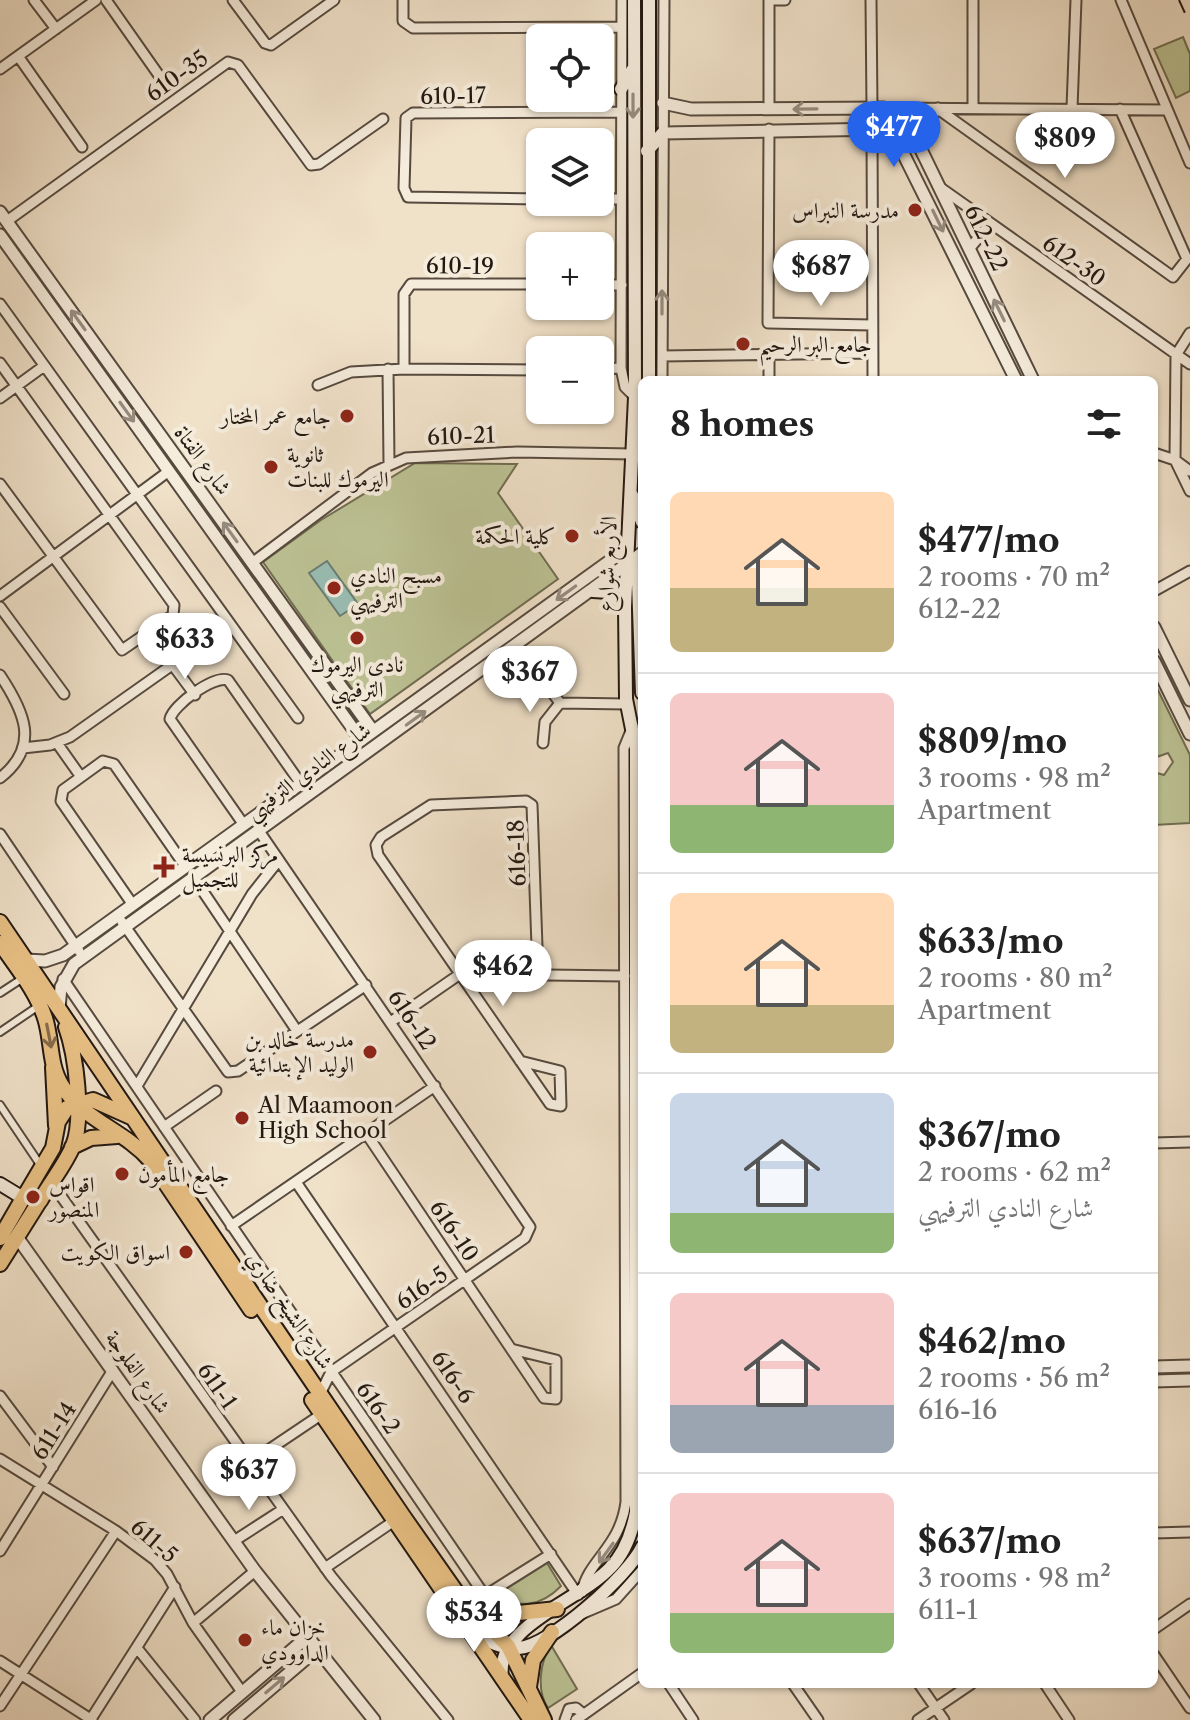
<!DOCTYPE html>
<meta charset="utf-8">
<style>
:root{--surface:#fff;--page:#f2f2f2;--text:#222;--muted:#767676;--line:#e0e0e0;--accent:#2563eb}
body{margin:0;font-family:"Libre Caslon Text",Amiri,serif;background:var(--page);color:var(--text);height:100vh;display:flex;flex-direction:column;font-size:30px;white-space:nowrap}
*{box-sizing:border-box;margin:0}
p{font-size:26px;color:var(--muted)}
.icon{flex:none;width:44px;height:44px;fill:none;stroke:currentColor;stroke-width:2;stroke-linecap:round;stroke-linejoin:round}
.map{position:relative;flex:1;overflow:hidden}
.details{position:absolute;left:638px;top:376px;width:520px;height:1312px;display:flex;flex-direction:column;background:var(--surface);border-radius:12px;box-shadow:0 2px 6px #0004}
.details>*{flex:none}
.controls{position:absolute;left:526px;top:24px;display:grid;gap:16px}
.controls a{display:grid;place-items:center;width:88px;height:88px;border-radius:12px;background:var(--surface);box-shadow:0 2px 6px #0004;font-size:40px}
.price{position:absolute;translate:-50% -68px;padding:0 18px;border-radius:28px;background:#fff;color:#222;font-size:26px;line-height:52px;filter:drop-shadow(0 2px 4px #0008)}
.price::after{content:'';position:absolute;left:50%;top:48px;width:24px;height:18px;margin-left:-12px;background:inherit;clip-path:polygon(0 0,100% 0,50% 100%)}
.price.selected{background:var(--accent);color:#fff}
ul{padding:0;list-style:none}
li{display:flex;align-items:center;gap:24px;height:200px;padding:0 32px}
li+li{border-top:2px solid var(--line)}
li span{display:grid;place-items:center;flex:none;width:224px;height:160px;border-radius:12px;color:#555}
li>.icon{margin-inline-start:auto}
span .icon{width:96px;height:96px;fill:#fffc;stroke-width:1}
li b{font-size:34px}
h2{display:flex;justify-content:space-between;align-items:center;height:96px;padding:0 32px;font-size:34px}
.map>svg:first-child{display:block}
</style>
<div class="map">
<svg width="1190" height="1720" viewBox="0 0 1190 1720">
<rect width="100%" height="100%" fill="#f0e1c9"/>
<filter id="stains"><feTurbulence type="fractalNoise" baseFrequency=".0025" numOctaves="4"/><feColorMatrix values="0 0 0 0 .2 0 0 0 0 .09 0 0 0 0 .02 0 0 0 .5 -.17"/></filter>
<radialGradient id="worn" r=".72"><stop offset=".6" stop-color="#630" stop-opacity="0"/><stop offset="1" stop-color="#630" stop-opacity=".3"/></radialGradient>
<path fill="#bcc294" stroke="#706d52" stroke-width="2" d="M1183 37 1190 54V91L1176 98 1154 49Z
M415 463 517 464 498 493 558 579 370 714 263 562 321 520Z
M1154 682 1190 755V823L1154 825V772L1164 775 1173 762 1168 753 1154 758Z
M547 1563 561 1586C538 1610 519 1605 489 1599Z
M551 1645 577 1689 548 1708C536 1690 540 1662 551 1645Z"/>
<path fill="#9abeb5" stroke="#6a7c73" stroke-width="2" d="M327 561 358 604 340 616 309 573Z"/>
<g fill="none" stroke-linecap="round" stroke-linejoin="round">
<defs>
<path id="pedestrian" d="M0 993 23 978
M0 1032 40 1005
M0 1105 41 1166"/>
<path id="minor" d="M34 0 56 29
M106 0 165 84
M233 0 265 43 271 45 334 0
M403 0V21L413 28 622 27
M622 0 621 368 625 387 635 397
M769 0H785
M871 0 872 108
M1121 0 1190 163
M18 56 82 147
M0 69 96 0
M889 108 1165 110
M973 108V0
M1072 108 1076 0
M769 109V0
M938 109 1173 277 1187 259 1120 109
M769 129 768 323 872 325
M872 129 873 380
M938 186 1190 364
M540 199 408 197 404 188 406 118 413 113 621 112
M600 199H621
M7 221 228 62 238 65 311 165 319 164 383 119
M969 249 990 224
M540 284H411L404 294V369L540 370
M600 285H622
M0 304 298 718
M1190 333 1176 355 1175 460 1190 471
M769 355V380
M662 356 872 353
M0 363 174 605 173 615 122 650 0 484
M388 369 389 463
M600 369 621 368
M662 380 664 0
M318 385 351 372 404 369
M0 398 44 366
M1154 453 1175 460 1190 491
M252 563 372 473 406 458 517 452 633 454
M1154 591 1190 571
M0 596 169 471
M0 607 64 694
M149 633 195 695
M517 645 560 703 627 704
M0 675C24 711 41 746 0 778
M57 743 81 777
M543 743 545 722 560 703
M23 748 50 745 70 737 230 624
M244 825 170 719C173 705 214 675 228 680L301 784
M259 831 530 1227 525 1238 331 1372 320 1394
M0 834 79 951
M194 878 297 1031
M133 905 61 801 63 790 103 761 114 764 185 866
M122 922 228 1072 238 1071 366 985
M63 979 483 1593H489L551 1554
M392 1021 460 974 625 976
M520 1061 560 1071 561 1106 550 1104 378 855 376 845 381 837 431 805 526 801 532 805 538 975
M137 1086 252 894 279 860
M164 1127 216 1091
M366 1133 544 1398 556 1399V1360L511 1349
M1154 1143 1190 1142
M51 1182 331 1576 448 1720
M296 1182 578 1595
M231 1226 435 1086
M0 1396 53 1467
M0 1459 116 1531 155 1560 167 1574 193 1623 242 1692
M249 1463 322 1414
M1154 1533 1190 1532
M234 1541 282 1510
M0 1551 113 1370
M325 1568 394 1521
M582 1592C588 1560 620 1548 626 1502L624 748 633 726
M581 1614 616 1599 642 1570
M193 1623 255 1571
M1154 1629 1190 1604
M137 1648 195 1720
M1154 1655 1190 1708
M0 1661 92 1720
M669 1684 693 1720
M793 1684 818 1720
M919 1684 944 1720
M1045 1684 1069 1720
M0 1706 116 1531
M91 1719 175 1587
M565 1720 569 1709 576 1708 582 1713
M576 1720 642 1673
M918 1720 971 1684"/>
<path id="tertiary" d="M663 103 691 109 884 108 898 113 912 131 1033 380
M663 133 883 129 893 133 1016 380
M916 138 923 120 938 109
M0 212 373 731
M0 235 361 740
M1154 627 1190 700
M1154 661 1190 734
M26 960 45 961 63 955 611 560 626 543
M59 1008 61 987 74 964 642 553
M17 1237 255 1571 374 1720
M1154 1367 1190 1366
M1154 1381 1190 1380
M210 1720 306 1638
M234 1720 316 1650"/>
<path id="secondary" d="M621 89 633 69
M647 151 663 133
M649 380V0
M632 495 642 522
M625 557 635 569 638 582 642 693
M593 591 609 592 625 607
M0 1184 23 1198
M475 1630C487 1642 501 1649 519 1648 549 1647 629 1575 642 1547
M502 1679C494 1626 578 1602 610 1568 625 1553 632 1533 636 1512V749L626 699 625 607 635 397 634 0"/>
<path id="primary" d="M0 922 403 1516 457 1593 508 1646 544 1720
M0 943C16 967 36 990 45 1018 52 1039 49 1064 61 1084 82 1120 124 1130 150 1160L251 1310
M53 1067 56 1126
M72 1147 91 1138 117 1136
M27 1192 53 1148 58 1122 67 1108 93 1100 131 1117
M40 1201C50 1183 65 1165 73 1146 84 1119 76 1055 66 1027
M0 1238 26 1193
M0 1264 39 1202
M312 1400 531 1720
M471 1604 509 1614 557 1609
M529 1687 533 1660 552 1632"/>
</defs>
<use href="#pedestrian" stroke="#564a3f" stroke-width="10"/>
<use href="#minor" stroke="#564a3f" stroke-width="13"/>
<use href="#tertiary" stroke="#564a3f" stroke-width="15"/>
<use href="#secondary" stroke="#231811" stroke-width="16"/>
<use href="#primary" stroke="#231811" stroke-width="18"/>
<use href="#pedestrian" stroke="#f5ecdc" stroke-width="6"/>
<use href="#minor" stroke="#f5ecdc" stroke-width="9"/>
<use href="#tertiary" stroke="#f5ecdc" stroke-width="11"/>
<use href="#secondary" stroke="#f5ecdc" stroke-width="12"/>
<use href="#primary" stroke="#e8c084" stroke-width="14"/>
<path stroke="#231811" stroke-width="2" stroke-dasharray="14 14" stroke-linecap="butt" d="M1179 0 1190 24"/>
</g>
<defs><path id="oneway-shaft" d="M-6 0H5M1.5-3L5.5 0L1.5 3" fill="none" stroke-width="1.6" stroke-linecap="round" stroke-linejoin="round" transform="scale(2)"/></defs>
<g stroke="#968d81">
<use href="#oneway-shaft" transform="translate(633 106) rotate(90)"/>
<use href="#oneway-shaft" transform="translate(805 109) rotate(179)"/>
<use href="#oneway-shaft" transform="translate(938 221) rotate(64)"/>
<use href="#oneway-shaft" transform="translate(662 302) rotate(-90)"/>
<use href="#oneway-shaft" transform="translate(999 310) rotate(-116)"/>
<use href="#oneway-shaft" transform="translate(78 320) rotate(-126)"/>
<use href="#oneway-shaft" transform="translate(127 412) rotate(54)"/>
<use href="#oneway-shaft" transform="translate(230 532) rotate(-126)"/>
<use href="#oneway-shaft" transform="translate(566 593) rotate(144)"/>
<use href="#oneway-shaft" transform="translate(416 718) rotate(-36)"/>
<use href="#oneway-shaft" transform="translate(606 1553) rotate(126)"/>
<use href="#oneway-shaft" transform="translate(275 1685) rotate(-40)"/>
</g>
<use stroke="#866c4a" href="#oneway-shaft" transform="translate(49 1036) rotate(79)"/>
<g fill="#8f2418" stroke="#f5ecdc" stroke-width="3">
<circle cx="915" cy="210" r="8"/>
<circle cx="743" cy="344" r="8"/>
<circle cx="347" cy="416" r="8"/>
<circle cx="271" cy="467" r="8"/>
<circle cx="572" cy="536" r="8"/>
<circle cx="334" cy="588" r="8"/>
<circle cx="357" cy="638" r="8"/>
<path d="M160 855h8v8h8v8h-8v8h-8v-8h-8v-8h8z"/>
<circle cx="370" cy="1052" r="8"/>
<circle cx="242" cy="1118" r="8"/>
<circle cx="122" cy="1174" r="8"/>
<circle cx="33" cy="1197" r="8"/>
<circle cx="186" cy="1252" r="8"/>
<circle cx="245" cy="1640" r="8"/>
</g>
<g text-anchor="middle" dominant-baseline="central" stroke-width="8" stroke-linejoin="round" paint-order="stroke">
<g font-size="22" fill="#231811" stroke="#f5ecdc">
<text transform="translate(177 76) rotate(-36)">610-35</text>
<text transform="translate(453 96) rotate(-1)">610-17</text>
<text transform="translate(986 238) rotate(64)">612-22</text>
<text transform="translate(1074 261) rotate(35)">612-30</text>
<text transform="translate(460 266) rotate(1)">610-19</text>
<text transform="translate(461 436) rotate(-2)">610-21</text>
<text transform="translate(203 460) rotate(54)">شارع الفتاة</text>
<text transform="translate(607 564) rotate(-88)">الأربع شوارع</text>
<text transform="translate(308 771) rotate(-36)">شارع النادي الترفيهي</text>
<text transform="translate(517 853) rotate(-92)">616-18</text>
<text transform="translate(412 1020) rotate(56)">616-12</text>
<text transform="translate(454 1231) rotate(56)">616-10</text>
<text transform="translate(422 1288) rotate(-35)">616-5</text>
<text transform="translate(290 1310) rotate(56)">شارع الشيخ ضاري</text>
<text transform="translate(138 1372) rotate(55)">شارع الفلوجة</text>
<text transform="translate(453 1377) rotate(56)">616-6</text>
<text transform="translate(217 1386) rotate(55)">611-1</text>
<text transform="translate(378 1408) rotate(55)">616-2</text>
<text transform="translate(54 1431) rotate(-58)">611-14</text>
<text transform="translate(154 1541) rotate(41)">611-5</text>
</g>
<g font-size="22" fill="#231811" stroke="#f5ecdc" text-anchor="start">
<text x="899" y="210" text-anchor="end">مدرسة النبراس</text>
<text x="759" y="344">جامع البر الرحيم</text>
<text x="331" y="416" text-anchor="end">جامع عمر المختار</text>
<text x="287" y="454">ثانوية<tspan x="287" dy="25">اليرموك للبنات</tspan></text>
<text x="556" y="536" text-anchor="end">كلية الحكمة</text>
<text x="350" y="575">مسبح النادي<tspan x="350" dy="25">الترفيهي</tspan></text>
<text x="357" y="664" text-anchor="middle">نادي اليرموك<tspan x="357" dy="25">الترفيهي</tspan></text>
<text x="182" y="854">مركز البرنسيسة<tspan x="182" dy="25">للتجميل</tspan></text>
<text x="354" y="1039" text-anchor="end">مدرسة خالد بن<tspan x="354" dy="25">الوليد الإبتدائية</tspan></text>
<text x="258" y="1105">Al Maamoon<tspan x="258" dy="25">High School</tspan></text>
<text x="138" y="1174">جامع المأمون</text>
<text x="49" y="1184">اقواس<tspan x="49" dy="25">المنصور</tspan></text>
<text x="170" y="1252" text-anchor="end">اسواق الكويت</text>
<text x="261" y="1627">خزان ماء<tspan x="261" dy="25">الداوودي</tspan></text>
</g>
</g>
<rect width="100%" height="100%" filter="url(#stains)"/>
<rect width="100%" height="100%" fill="url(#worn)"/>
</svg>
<div class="controls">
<a><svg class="icon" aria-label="locate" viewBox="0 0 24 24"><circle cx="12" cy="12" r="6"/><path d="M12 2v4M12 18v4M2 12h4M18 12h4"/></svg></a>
<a><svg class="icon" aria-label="layers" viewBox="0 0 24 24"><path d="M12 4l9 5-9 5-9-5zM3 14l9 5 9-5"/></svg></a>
<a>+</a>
<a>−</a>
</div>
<b class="price selected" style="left:894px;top:169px">$477</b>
<b class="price" style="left:1065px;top:180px">$809</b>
<b class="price" style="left:821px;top:308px">$687</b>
<b class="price" style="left:185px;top:681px">$633</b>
<b class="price" style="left:530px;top:714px">$367</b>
<b class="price" style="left:503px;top:1008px">$462</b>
<b class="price" style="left:249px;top:1512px">$637</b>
<b class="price" style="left:474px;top:1654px">$534</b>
<section class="details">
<h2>8 homes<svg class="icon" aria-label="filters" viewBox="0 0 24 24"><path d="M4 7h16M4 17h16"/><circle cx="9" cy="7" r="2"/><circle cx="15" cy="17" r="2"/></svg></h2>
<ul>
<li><span style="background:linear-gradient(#ffd9b3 60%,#c2b280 0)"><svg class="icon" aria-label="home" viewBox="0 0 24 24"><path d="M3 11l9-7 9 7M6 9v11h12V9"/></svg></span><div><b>$477/mo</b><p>2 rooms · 70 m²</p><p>612-22</p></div></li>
<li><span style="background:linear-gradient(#f6c9c9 70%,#8fb573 0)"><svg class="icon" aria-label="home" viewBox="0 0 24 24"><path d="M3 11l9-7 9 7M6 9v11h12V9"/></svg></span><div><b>$809/mo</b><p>3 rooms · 98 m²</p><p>Apartment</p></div></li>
<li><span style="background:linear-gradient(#ffd9b3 70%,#c2b280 0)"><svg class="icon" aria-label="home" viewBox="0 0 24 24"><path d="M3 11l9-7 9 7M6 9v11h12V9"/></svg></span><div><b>$633/mo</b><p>2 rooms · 80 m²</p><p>Apartment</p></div></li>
<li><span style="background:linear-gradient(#c9d6e8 75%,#8fb573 0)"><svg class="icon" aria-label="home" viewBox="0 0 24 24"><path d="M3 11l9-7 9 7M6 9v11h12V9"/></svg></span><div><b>$367/mo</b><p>2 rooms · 62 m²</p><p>شارع النادي الترفيهي</p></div></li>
<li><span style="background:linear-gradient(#f6c9c9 70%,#9aa5b1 0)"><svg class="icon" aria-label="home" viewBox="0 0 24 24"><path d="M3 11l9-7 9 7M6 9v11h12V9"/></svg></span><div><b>$462/mo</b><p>2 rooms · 56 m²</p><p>616-16</p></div></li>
<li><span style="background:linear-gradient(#f6c9c9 75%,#8fb573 0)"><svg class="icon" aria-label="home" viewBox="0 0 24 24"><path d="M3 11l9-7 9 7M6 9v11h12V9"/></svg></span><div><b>$637/mo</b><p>3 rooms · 98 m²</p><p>611-1</p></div></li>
</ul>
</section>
</div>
